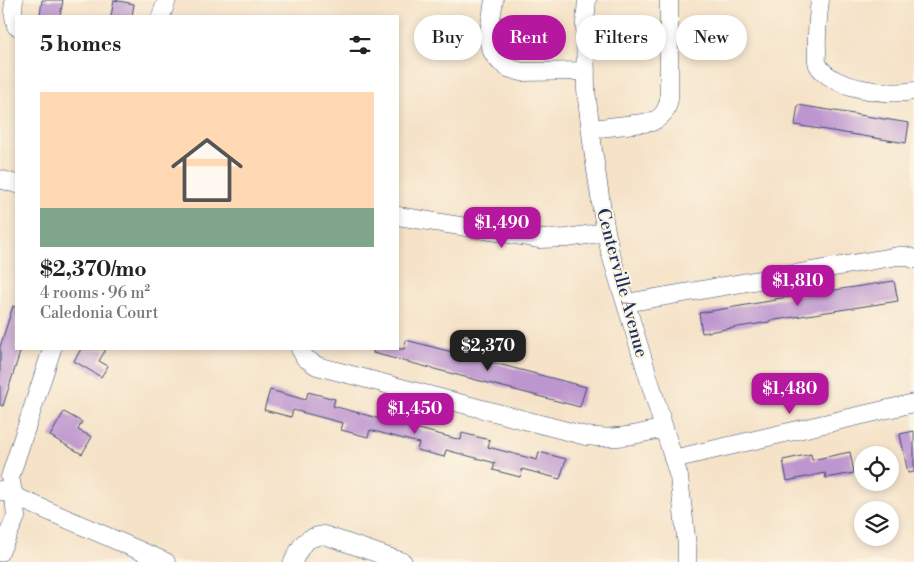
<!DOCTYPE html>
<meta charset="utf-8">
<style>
:root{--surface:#fff;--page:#f2f2f2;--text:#222;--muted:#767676;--line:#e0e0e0;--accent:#b5179e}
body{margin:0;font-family:"Libre Bodoni",serif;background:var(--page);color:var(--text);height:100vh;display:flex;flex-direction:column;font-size:19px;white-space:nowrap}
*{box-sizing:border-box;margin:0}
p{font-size:16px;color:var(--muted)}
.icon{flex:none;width:28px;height:28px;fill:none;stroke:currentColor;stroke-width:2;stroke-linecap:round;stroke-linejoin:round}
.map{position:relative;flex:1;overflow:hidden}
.panel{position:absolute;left:15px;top:15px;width:384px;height:335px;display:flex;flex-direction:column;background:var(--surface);border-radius:0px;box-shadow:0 2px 8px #0003}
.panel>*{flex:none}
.guide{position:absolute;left:414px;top:15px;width:425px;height:45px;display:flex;gap:10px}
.controls{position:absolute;left:854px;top:446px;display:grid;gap:10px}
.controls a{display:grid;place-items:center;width:45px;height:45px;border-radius:50%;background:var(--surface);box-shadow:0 2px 8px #0003;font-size:25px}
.price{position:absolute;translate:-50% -42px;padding:0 11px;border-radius:10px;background:var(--accent);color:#fff;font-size:16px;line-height:32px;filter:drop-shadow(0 1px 2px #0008)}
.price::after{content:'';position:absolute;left:50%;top:30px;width:15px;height:11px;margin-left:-8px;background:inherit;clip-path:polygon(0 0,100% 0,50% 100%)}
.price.on{background:#222;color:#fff}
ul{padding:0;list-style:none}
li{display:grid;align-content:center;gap:10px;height:265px;padding:0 25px}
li+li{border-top:1px solid var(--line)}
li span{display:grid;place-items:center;height:155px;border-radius:0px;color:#555}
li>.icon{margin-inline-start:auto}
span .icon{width:90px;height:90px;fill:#fffc;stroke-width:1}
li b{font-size:21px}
h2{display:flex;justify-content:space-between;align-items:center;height:60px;padding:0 25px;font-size:21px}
.tag{padding:0 18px;border-radius:22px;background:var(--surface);box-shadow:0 2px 8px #0003;font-size:18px;line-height:45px}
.tag.on{background:var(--accent);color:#fff}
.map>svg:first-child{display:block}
</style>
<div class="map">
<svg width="914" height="562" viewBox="0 0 914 562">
<rect width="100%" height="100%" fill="#fcf5e5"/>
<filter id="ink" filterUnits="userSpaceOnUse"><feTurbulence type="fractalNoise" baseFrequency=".02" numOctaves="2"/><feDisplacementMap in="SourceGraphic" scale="10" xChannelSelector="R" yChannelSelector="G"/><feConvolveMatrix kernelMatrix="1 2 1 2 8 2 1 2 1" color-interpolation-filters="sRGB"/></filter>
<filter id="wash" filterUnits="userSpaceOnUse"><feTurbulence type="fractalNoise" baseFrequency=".0096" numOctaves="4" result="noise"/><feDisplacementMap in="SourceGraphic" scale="20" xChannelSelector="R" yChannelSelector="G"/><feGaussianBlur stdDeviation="1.12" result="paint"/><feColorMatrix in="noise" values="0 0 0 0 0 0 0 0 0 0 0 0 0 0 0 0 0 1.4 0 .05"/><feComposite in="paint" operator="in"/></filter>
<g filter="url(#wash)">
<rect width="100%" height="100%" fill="#f5e2c7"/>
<g id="blocks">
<path fill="#bd95cf" d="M42 0H63L60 16H40Z
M114 0 134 4 132 16H111Z
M798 105 909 123 906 143 795 125Z
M894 281 898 301 769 321V322L702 333 699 313 776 300 775 299Z
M13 306 16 307V349H21L3 406 0 405V347Z
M406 340 586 387 580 407 373 353 374 349H404Z
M81 349H106L99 361 108 366 101 377 74 361Z
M270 390 306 400 308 392 335 399 333 406 385 420 387 413 413 420 411 427 461 440 462 433 490 440 488 447 537 460 539 452 566 459 560 479 522 469 520 477 493 470 495 463 446 450 444 457 417 450 419 443 370 430 368 437 341 430 343 423 293 410 291 417 264 410Z
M64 412 82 422 78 430 92 437 82 454 50 436Z
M914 431V472L908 473 900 434Z
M850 452 854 473 826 478 825 473 787 481 783 460 811 454 812 460Z"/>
</g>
</g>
<g filter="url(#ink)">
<use href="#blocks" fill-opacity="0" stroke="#3c4a6e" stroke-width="1"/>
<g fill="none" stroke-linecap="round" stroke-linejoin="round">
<defs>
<path id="street" d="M14 0 13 11 16 26
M494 0 488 38 490 47 494 55 500 62 508 68 522 72 586 71
M587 0 585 23 586 90 593 150 602 210 610 252 679 477 687 546V562
M820 0C818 17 816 32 817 50 817 54 816 61 818 65 832 89 889 96 914 91
M161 16 167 0
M591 129 652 122C662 117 667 111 669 99V0
M0 179 16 184
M398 216 540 239 567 238 606 232
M626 303 898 256H906L914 259
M300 349 305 358 317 366 586 436C617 440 634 435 664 428
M673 459 914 403
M0 490 166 562
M0 552 16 517 14 496 10 477 52 349
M293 562C302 544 303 538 324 535L403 562"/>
</defs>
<use href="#street" stroke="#3c4a6e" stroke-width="19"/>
<use href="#street" stroke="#fff" stroke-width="18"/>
</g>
</g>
<g text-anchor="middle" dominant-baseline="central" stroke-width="4" stroke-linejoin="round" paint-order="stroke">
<g font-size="18" fill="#1b2f5e" stroke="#fcf5e5">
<text transform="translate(622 283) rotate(75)">Centerville Avenue</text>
</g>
</g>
</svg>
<div class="controls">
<a><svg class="icon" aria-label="locate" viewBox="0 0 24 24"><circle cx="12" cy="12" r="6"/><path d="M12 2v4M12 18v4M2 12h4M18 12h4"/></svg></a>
<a><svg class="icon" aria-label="layers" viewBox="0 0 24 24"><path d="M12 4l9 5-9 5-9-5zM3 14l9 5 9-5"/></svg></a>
</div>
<b class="price" style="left:502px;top:249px">$1,490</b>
<b class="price" style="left:798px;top:307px">$1,810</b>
<b class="price on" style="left:488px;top:372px">$2,370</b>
<b class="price" style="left:790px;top:415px">$1,480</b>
<b class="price" style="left:415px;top:435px">$1,450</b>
<div class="guide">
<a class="tag">Buy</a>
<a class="tag on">Rent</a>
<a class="tag">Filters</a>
<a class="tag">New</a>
</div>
<section class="panel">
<h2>5 homes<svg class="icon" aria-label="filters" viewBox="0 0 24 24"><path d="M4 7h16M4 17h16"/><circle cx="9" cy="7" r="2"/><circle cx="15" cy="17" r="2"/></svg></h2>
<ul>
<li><span style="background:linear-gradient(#ffd9b3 75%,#7fa58c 0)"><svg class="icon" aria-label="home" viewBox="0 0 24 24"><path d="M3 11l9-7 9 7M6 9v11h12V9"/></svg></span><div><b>$2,370/mo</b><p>4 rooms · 96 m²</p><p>Caledonia Court</p></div></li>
</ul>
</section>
</div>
